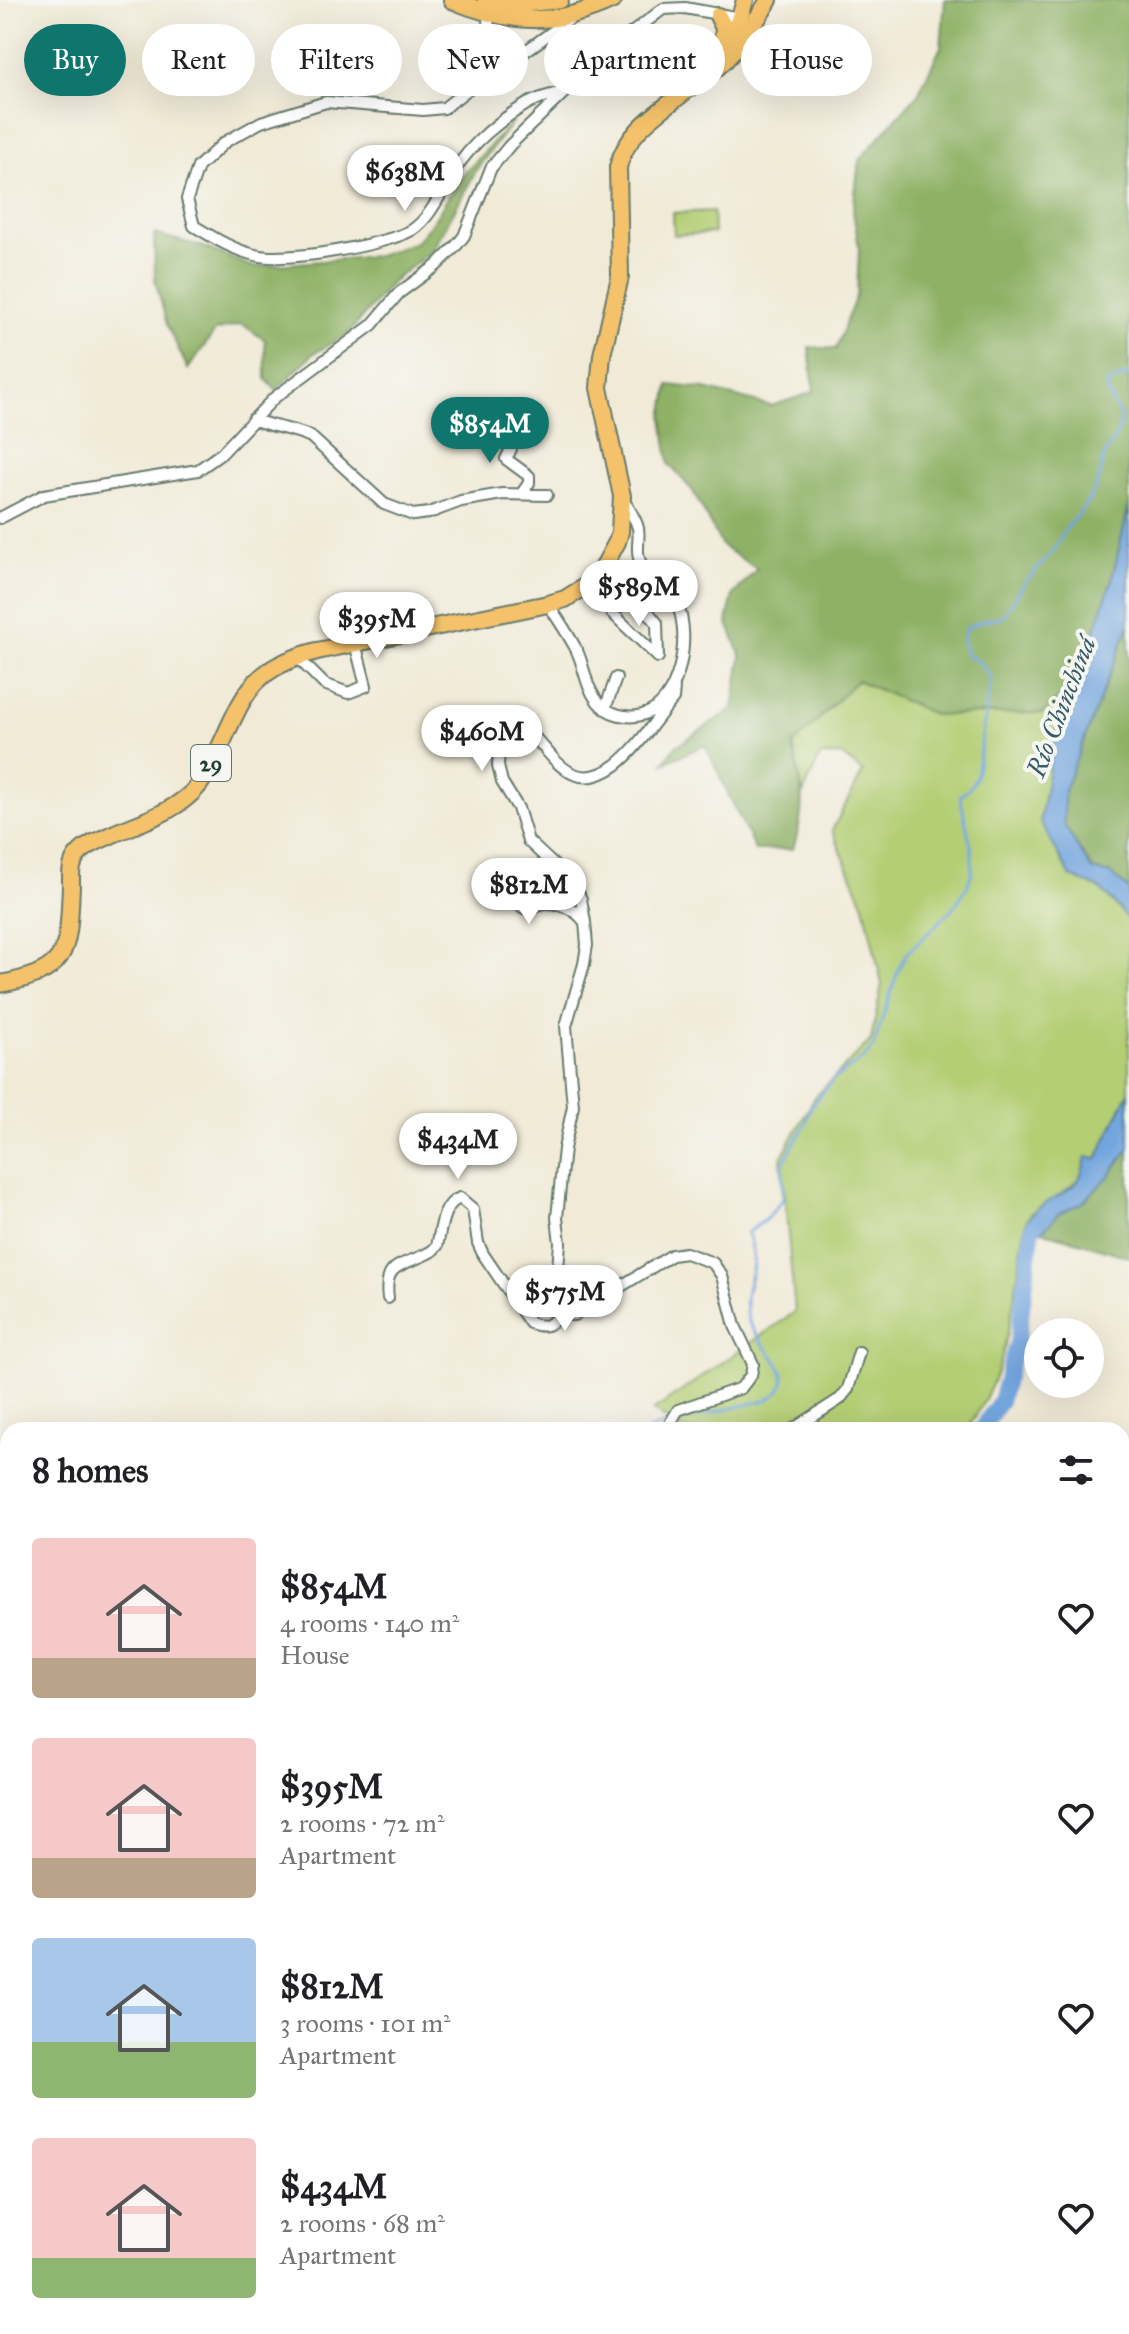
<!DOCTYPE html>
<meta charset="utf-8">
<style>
:root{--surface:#fff;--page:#f6f6f6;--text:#202124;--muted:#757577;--accent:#0f766e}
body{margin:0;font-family:"IM FELL Great Primer",serif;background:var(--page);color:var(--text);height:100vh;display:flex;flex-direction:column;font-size:30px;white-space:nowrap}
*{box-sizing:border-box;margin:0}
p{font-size:26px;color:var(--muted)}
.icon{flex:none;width:44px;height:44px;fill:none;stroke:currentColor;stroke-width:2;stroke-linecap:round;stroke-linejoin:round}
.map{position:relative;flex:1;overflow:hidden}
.details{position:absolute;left:0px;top:1422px;width:1130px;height:912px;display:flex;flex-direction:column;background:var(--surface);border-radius:24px 24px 0 0;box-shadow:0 8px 32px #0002}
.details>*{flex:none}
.guide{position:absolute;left:24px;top:24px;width:1082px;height:72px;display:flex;gap:16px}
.buttons{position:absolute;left:1024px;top:1318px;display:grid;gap:16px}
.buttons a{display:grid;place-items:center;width:80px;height:80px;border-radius:50%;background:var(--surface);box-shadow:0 8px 32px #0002;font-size:40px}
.price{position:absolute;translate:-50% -68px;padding:0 18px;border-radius:28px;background:#fff;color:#222;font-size:26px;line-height:52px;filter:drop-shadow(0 2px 4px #0008)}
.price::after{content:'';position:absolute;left:50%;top:48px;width:24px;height:18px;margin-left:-12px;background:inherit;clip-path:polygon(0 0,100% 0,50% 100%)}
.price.current{background:var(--accent);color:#fff}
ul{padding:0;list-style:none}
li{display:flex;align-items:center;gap:24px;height:200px;padding:0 32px}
li span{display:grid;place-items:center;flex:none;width:224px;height:160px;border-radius:8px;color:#555}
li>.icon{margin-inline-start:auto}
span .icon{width:96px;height:96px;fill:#fffc;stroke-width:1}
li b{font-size:34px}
h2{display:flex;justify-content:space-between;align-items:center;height:96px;padding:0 32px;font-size:34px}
.chip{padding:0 28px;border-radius:36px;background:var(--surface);box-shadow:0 8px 32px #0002;font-size:28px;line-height:72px}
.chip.current{background:var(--accent);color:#fff}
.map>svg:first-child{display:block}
</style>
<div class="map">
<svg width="1129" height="2334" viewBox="0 0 1129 2334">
<rect width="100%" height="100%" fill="#f6f6f2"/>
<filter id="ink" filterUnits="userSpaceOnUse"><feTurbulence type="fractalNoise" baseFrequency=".0125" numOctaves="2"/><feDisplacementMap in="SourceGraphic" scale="16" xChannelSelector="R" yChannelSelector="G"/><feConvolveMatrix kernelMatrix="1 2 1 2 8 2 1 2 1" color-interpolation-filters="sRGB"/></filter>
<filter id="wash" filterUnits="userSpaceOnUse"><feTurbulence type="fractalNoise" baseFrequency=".006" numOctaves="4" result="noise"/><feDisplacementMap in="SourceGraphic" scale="32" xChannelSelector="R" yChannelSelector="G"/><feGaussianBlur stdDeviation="1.8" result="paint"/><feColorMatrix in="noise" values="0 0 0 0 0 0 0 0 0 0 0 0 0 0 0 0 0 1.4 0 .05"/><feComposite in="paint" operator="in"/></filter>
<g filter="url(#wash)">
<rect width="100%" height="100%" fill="#f1ead7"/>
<path fill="#b3ce73" stroke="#698654" stroke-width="2" d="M713 211 714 233 674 235 673 213Z
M1078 679 1054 738 1071 877 1101 889 1129 920V1092L1097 1159 1079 1180 1052 1201 1032 1212 1026 1222C1013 1292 1012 1373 965 1430H683L653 1411 795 1312 781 1158 815 1097 871 1040 882 984 864 905 832 830 863 772 841 755 820 756 803 794 793 745 857 680 936 715 1044 712Z
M1122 2047 1129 2050V2334H912L911 2326H1122Z"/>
<path fill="#8eb165" stroke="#56774c" stroke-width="2" d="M945 0H1129V506L1111 583 1078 679 1044 713 936 715 857 680 793 745C802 787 807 806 793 849L755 850 705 745 664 763 675 747 733 709 741 656 727 621 733 595 757 569 722 546 693 491 669 464 663 417 669 385 705 389 771 406 814 392 809 347 836 349 857 293 859 248 853 211 859 160 918 94 941 47Z
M513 121 477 169 432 251 394 280 348 334 313 354 276 390 266 379 265 340 242 324 215 331 188 369 167 325 155 279 154 234 204 247 253 267 378 256 416 242 436 217 460 178Z
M1129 625V890L1111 874 1093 870 1064 825V791Z
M1129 1148V1257L1042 1231 1059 1213 1082 1203 1107 1178Z
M506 2326H911L912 2334H518Z"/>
<path fill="#73a5de" stroke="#497189" stroke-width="2" d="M1129 506V625L1064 791V825L1092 870 1111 874 1129 890V920L1101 889 1071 877 1040 821 1054 738 1078 679 1111 583Z
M1129 1092V1149L1107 1178 1082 1203 1059 1213 1042 1231 1026 1222C1036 1203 1062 1198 1077 1182 1082 1176 1084 1165 1086 1157L1097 1159Z"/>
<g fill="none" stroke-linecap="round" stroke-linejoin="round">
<path stroke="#73a5de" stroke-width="3" d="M677 1421 767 1400C810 1378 756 1347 748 1319 738 1284 765 1270 747 1233L765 1220 783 1200V1163L806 1123 810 1108 834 1079 863 1059 873 1047 898 971 906 954 951 911 967 887 972 872V851L960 796 969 789 976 777 991 677 979 662 966 654C953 620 982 624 1004 615L1023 585 1053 551 1062 534 1088 502 1098 482 1104 456 1119 430 1121 419 1107 390 1108 383 1129 374
M649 1430 666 1424"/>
<path stroke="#73a5de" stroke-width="16" d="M981 1430 1000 1401 1018 1339 1033 1226 1047 1214
M0 1712 8 1704"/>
</g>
</g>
<g filter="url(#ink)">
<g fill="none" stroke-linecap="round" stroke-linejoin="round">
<defs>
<path id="minor" d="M484 73 489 41 488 13
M562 92C551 95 537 98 527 104 501 119 471 144 455 170 442 189 432 217 412 230 386 245 284 263 255 255 233 250 214 238 194 226L187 199 198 167 225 142 261 122 326 102 423 110 444 108 476 83 484 73 520 55 570 19
M253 419C273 428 292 428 311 437L384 504 413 515 429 513 461 501 502 494 547 495
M511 449 506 459 529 476V483L522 493
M0 518 44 495 198 470 222 453 274 398 372 325 399 293 436 266 456 246 464 236 491 168 510 145 604 54 663 9 685 8 740 18
M646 574 633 594 612 613 658 657
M633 594 657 623 658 657
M548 604C558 619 569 635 577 651 585 668 585 686 598 702 608 714 626 719 642 715 680 706 692 636 677 604 669 586 644 580 639 558 636 549 640 538 638 528 636 519 629 509 624 501
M296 656 324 684 348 693 366 686 355 643
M605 709 616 678
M500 885C511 891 513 902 522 907 531 913 537 903 546 903 562 903 576 910 584 921
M388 1298C383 1260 405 1267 432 1251L437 1246C441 1230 442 1204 460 1198L473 1209 478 1243 483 1254 530 1323C543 1328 552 1327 558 1314
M666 1430 678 1410 741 1388 751 1375 753 1364 735 1326 722 1276 713 1263 686 1253 672 1255 574 1315 558 1314 555 1308 560 1243 557 1218 561 1177 564 1149 573 1106 566 1026 584 964 587 945 585 922 581 899 574 884 528 841 518 808 502 782 498 766 499 749 509 726C542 716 557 808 616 765 638 748 655 720 673 699L674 688
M792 1430 840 1399 848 1389 859 1352
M1122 2044 1129 2047
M321 2326 324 2334
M799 2326 808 2334
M570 2334 577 2326"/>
<path id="primary" d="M718 16 724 28 722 49
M0 984C71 971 68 950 71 886 71 875 70 865 77 856 85 845 101 840 113 834 141 822 178 811 198 786 206 776 213 761 219 749 246 691 251 669 317 651L548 604 565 599 586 586 603 568 617 542 620 532 622 496 599 388 602 355 620 277 618 167C629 123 674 105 703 76 724 56 738 29 745 0"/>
<path id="trunk" d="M452 0C510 24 556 27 613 0
M486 0 517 4 560 0
M691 87C727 65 747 36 769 0"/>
</defs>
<use href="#minor" stroke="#687a6d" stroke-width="14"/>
<use href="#primary" stroke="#687a6d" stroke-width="20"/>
<use href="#trunk" stroke="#687a6d" stroke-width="20"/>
<use href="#minor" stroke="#fff" stroke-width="10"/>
<use href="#primary" stroke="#f4c26a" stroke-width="16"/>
<use href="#trunk" stroke="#f4c26a" stroke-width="16"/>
</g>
</g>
<g text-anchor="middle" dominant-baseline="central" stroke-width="8" stroke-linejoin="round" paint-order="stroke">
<rect fill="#f6f6f2" stroke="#60746d" stroke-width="2" x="191" y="745" width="40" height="36" rx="6"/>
<g font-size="22" font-weight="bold" fill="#1f3d34">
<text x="211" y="763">29</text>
</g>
<g font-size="26" font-style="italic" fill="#385c67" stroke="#f6f6f2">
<text transform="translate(1061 707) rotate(-69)">Río Chinchiná</text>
</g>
</g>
</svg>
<div class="buttons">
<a><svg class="icon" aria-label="locate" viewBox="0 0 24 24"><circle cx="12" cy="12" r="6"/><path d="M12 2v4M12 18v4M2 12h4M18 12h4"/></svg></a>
</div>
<b class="price" style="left:405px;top:213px">$638M</b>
<b class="price current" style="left:490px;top:465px">$854M</b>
<b class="price" style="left:639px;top:628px">$589M</b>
<b class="price" style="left:377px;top:660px">$395M</b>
<b class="price" style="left:482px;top:773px">$460M</b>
<b class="price" style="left:529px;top:926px">$812M</b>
<b class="price" style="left:458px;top:1181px">$434M</b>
<b class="price" style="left:565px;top:1333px">$575M</b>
<div class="guide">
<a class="chip current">Buy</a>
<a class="chip">Rent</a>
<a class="chip">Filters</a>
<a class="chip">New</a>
<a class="chip">Apartment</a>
<a class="chip">House</a>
</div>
<section class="details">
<h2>8 homes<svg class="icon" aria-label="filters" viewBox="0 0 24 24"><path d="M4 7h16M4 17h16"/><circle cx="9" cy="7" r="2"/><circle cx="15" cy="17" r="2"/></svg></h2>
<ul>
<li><span style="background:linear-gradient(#f6c9c9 75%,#b9a48a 0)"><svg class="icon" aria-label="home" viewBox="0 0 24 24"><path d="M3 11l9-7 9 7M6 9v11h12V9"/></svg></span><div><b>$854M</b><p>4 rooms · 140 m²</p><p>House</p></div><svg class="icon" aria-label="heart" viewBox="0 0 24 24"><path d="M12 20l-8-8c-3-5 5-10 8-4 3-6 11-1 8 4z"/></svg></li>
<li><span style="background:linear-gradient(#f6c9c9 75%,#b9a48a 0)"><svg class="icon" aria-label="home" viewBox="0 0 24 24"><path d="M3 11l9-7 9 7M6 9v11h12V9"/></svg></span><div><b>$395M</b><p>2 rooms · 72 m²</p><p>Apartment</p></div><svg class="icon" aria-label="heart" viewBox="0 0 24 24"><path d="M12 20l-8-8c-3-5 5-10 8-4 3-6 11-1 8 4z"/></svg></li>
<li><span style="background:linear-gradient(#a9c7e8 65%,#8fb573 0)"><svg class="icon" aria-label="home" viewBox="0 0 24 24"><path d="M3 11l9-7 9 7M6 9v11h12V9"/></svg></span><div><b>$812M</b><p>3 rooms · 101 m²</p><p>Apartment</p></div><svg class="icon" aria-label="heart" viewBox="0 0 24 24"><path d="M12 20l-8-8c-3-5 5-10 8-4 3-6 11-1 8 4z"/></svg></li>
<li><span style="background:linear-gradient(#f6c9c9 75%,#8fb573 0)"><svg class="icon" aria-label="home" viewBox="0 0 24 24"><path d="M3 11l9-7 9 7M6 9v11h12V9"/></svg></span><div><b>$434M</b><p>2 rooms · 68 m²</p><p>Apartment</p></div><svg class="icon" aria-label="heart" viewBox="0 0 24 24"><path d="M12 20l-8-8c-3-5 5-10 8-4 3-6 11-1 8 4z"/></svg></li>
</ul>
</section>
</div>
